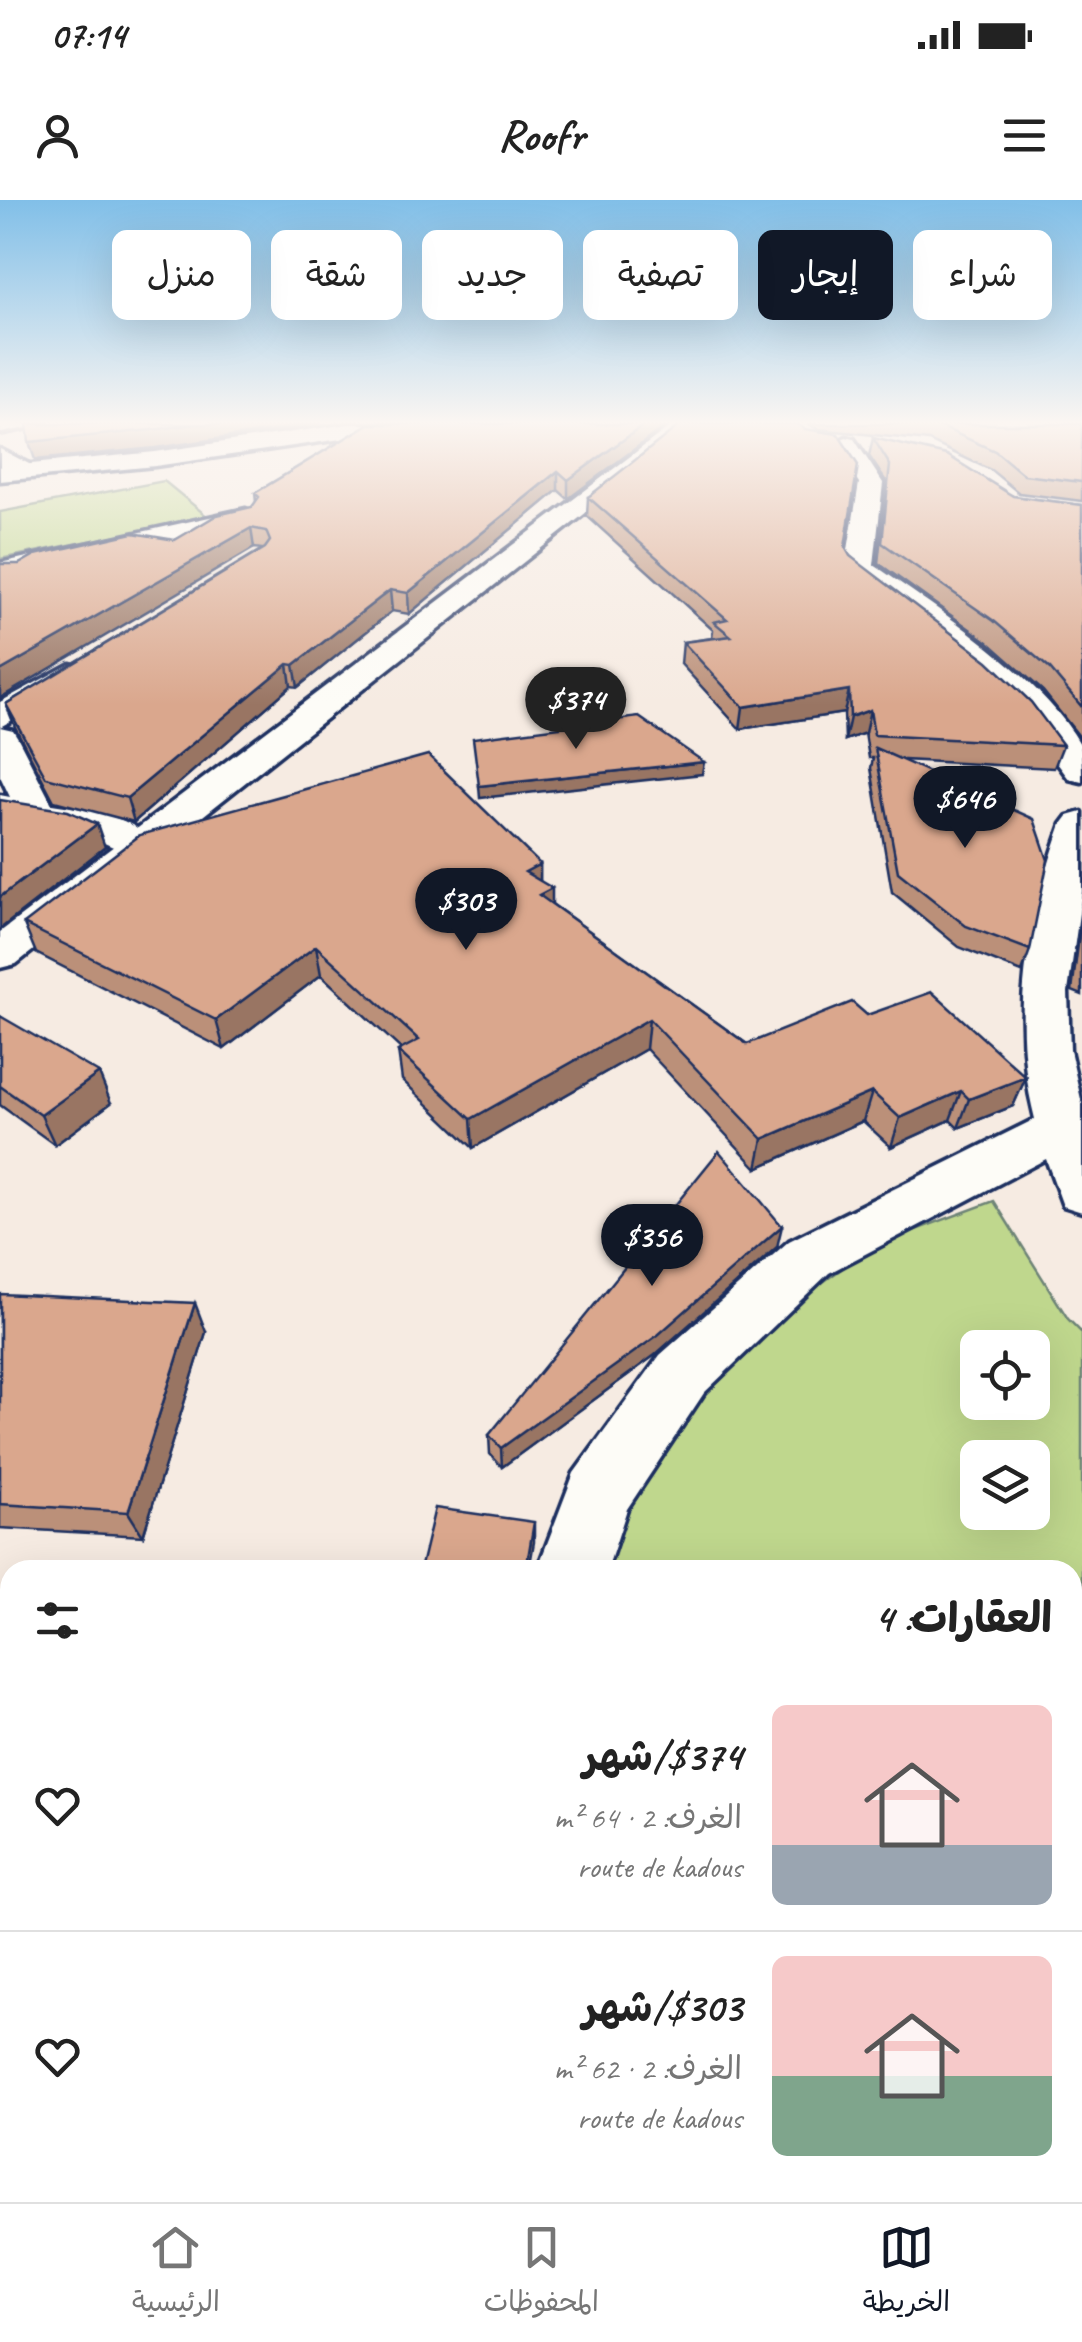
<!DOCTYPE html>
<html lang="ar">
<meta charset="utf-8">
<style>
:root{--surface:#fff;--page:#f6f6f6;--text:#222;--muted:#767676;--line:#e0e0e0;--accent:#111827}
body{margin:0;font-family:Caveat,"Playpen Sans Arabic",sans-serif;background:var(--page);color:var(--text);direction:rtl;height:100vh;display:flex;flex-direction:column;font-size:38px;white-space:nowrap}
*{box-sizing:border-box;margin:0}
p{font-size:32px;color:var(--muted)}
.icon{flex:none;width:55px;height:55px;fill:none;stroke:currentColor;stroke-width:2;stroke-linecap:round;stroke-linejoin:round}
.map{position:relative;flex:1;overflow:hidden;direction:ltr}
.side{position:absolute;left:0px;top:1360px;width:1082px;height:642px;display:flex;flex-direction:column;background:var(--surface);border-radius:30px 30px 0 0;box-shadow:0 10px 40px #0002;direction:rtl}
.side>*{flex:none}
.banner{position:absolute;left:30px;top:30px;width:1022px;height:90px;direction:rtl;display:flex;gap:20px}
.fabs{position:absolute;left:960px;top:1130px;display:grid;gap:20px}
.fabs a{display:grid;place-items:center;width:90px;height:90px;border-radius:15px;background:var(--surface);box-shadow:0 10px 40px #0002;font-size:50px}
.price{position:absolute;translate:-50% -85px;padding:0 22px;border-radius:35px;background:var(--accent);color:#fff;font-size:32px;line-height:65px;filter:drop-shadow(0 2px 5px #0008)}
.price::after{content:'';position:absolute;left:50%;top:60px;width:30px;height:22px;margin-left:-15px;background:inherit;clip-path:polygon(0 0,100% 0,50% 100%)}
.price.selected{background:#222;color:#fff}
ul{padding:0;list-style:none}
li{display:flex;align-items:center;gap:30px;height:250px;padding:0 30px}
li+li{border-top:2px solid var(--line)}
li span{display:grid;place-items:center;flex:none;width:280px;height:200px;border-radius:15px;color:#555}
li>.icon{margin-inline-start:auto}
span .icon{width:120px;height:120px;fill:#fffc;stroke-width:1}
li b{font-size:42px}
h2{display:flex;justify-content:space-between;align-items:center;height:120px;padding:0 30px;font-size:42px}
.chip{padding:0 35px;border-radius:15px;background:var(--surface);box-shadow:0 10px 40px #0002;font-size:35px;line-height:90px}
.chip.selected{background:var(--accent);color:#fff}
.status{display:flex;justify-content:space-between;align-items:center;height:70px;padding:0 50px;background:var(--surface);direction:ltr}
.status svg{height:28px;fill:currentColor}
header{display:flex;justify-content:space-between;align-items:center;height:130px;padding:0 30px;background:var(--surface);font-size:45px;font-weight:700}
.tab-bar{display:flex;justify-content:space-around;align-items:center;height:140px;border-top:2px solid var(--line);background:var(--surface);font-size:28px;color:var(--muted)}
.tab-bar a{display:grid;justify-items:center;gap:5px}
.tab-bar .selected{color:var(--accent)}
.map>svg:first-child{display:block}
</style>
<div class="status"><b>07:14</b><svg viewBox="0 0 49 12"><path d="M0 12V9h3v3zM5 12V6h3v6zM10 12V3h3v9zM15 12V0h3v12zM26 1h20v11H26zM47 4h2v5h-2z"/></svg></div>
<header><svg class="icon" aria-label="menu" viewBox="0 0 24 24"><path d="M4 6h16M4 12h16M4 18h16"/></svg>Roofr<svg class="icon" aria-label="person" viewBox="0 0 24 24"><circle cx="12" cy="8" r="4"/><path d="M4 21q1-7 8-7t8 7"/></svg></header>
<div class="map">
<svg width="1082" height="2002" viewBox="0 0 1082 2002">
<rect width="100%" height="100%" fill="#f6ebe2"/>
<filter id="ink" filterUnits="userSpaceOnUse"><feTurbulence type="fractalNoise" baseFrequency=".01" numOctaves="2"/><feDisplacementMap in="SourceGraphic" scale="20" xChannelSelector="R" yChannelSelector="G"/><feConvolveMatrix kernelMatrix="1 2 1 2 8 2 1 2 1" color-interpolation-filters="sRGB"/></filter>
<g filter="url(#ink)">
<path fill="#bfd78d" stroke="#6d8376" stroke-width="2.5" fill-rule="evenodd" d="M164 281 208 317 0 359V312Z
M994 1001 1068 1119 1082 1133V2002H549L548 1993 1072 1992V1370H595L650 1252 767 1122 875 1045ZM978 1148H1032V1202H978ZM978 1258H1032V1312H978Z"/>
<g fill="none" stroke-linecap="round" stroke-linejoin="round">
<defs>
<path id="service" d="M0 224H46L1 233Z"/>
<path id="minor" d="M846 237 854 239 883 283 874 365C936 407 1042 477 1080 544 1082 553 1082 571 1082 582L1069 579 1028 524 947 443 845 368 859 283 834 244Z
M246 309 259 317 255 323 0 381V363Z
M70 464 82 467 86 474 82 481 0 527 13 530 18 538 52 604C84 609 136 616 156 645L150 653 136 657 77 631 0 619V595L10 597 0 576V502Z
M1082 612V692L1068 792 1070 850 1082 904V1012L1063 1006 1046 959 829 1073 704 1193 627 1309 607 1370H537L574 1273 660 1155 789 1041 1035 919C1009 817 1027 722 1062 624L1068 616Z"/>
<path id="tertiary" d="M0 249 35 267 38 272 35 277H17L0 266Z"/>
<path id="secondary" d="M348 224H407L396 231 155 266 0 281V267L155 252Z
M673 224H698L16 764 0 768V732Z"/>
</defs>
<use href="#service" stroke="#1b2f5e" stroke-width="8"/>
<use href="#minor" stroke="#1b2f5e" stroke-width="7"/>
<use href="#tertiary" stroke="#1b2f5e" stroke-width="7"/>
<use href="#secondary" stroke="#1b2f5e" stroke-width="7"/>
<use href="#service" fill="#fdfcf7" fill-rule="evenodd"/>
<use href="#minor" fill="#fdfcf7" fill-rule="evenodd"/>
<use href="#tertiary" fill="#fdfcf7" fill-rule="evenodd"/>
<use href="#secondary" fill="#fdfcf7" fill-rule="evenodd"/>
</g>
<path fill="#bb9079" stroke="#1b2f5e" stroke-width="2.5" d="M369 224H668L568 299 558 290 409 414 392 411 298 487 291 486 134 622 54 601 15 527 6 504 262 349 254 348 19 364 175 340 252 307 256 302 255 293Z
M808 224H1082V301L1019 293 991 270 929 241 818 229Z
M873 238 1013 296 1082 305V540L1043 491 988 442 878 363 887 283 869 256Z
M588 297 845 347 850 356 1063 545 1054 568 902 560 1030 750 1022 772 959 747 892 692 871 568 873 558H869L865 533 845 540 844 513 740 529 681 464 683 442 712 438 713 430 587 316Z
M540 664V681L552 704 747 844 867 815 1026 877 1013 906 958 928 950 920 891 947 863 921 757 968 646 849 473 948 402 880 398 851 401 849 321 775 224 849 36 753 24 724Z
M1082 713V795L1072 791Z
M0 816 111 903 55 945 0 905Z
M777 1047 655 1155 502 1267 490 1254 489 1235Z
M0 1094 206 1132 143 1336 0 1328Z
M10 1699V1911L0 1912V1700Z"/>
<path fill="#997563" stroke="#1b2f5e" stroke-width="2.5" d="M195 224H320L155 248 35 260 29 242Z
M645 224H668L568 299V280Z
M558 271V290L409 414 408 393Z
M251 328 254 348 0 498V471Z
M390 390 392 411 298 487 294 465Z
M288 464 291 486 134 622 127 598Z
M849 490 844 513 740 529 743 507Z
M870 510 865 533 845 540 850 517Z
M704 562 702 574 480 598 479 586Z
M97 624 105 647 0 729V697Z
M540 664V692L525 672Z
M552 688V717L539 695Z
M316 746 321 775 224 849 216 820Z
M649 819 646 849 473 948 471 919Z
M99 873 111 903 55 945 41 915Z
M1026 877 1013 906 958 928 969 899Z
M961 891 950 920 891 947 900 918Z
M872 892 863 921 757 968 763 939Z
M782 1026 777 1047 655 1155 502 1267 501 1248Z
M195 1103 206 1132 143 1336 128 1312Z
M534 1322V1342L529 1370H526Z"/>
<path fill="#daa78d" stroke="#1b2f5e" stroke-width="2.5" d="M27 224H195L151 230 29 242Z
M369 224H645L568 280 558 271 408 393 390 390 294 465 288 464 127 598 46 577 6 504 265 348 270 341 266 331 251 328 0 471V364H19L35 355 133 333 175 340 217 315 252 307 259 297 255 293Z
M681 224H797L805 229 838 234 858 265 845 347 850 356 988 461 1031 502 1063 545 874 535 870 510 850 517 849 490 743 507 683 442 731 436 714 422 727 419 588 297Z
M935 224H1082V282L1024 275 995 251Z
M873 238 947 255 1013 296 1082 305V507L1050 469 994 421 882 343 890 265Z
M639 517 704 562 479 586 473 538Z
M875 548 1034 619 1048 660 1030 750 966 726 898 672Z
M428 555 540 664 525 672 552 688 539 695 747 844 852 802 867 815 932 792 1026 877 969 899 961 891 900 918 872 892 763 939 649 819 471 919 398 851 419 840 316 746 216 820 24 724 140 635Z
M0 600 68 611 97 624 0 697Z
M0 816 99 873 41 915 0 886Z
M719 951 782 1026 658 1135 501 1248 489 1235Z
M0 1094 195 1103 128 1312 0 1304Z
M435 1308 534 1322 526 1370H420Z
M10 1699V1904L0 1905V1700Z
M334 1992H534V2002H334Z"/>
</g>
<linearGradient id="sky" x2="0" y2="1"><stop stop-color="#81bfe8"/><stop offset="0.44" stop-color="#fbf6f2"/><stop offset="1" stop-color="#fbf6f2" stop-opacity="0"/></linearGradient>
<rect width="1082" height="505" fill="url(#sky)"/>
</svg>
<div class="fabs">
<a><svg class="icon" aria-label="locate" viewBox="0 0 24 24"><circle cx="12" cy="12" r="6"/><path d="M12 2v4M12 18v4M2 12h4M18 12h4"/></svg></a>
<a><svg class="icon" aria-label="layers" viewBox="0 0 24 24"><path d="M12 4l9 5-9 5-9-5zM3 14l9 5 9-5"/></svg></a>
</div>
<b class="price selected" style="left:576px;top:552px">$374</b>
<b class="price" style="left:965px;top:651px">$646</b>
<b class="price" style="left:466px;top:753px">$303</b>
<b class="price" style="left:652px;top:1089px">$356</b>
<div class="banner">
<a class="chip">شراء</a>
<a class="chip selected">إيجار</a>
<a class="chip">تصفية</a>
<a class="chip">جديد</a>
<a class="chip">شقة</a>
<a class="chip">منزل</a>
</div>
<section class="side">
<h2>العقارات: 4<svg class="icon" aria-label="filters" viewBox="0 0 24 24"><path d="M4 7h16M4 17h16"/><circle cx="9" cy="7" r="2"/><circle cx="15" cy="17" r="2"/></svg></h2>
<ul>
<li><span style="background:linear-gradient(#f6c9c9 70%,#9aa5b1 0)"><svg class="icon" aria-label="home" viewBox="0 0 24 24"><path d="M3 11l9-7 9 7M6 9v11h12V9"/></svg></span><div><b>$374/شهر</b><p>الغرف: 2 · 64 m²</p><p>route de kadous</p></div><svg class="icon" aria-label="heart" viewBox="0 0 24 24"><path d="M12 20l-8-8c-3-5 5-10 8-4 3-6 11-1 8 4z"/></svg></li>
<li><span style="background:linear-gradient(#f6c9c9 60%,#7fa58c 0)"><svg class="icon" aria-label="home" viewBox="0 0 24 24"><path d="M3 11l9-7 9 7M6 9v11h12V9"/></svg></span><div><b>$303/شهر</b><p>الغرف: 2 · 62 m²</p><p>route de kadous</p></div><svg class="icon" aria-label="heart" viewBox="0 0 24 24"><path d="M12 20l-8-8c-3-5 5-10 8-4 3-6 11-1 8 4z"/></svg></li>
</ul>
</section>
</div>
<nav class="tab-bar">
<a class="selected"><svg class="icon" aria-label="map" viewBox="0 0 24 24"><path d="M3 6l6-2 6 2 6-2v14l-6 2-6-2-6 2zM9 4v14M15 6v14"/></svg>الخريطة</a>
<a><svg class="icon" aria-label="saved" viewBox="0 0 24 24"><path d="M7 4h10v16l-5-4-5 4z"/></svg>المحفوظات</a>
<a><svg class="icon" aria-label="home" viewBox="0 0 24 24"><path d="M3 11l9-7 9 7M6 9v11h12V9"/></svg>الرئيسية</a>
</nav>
